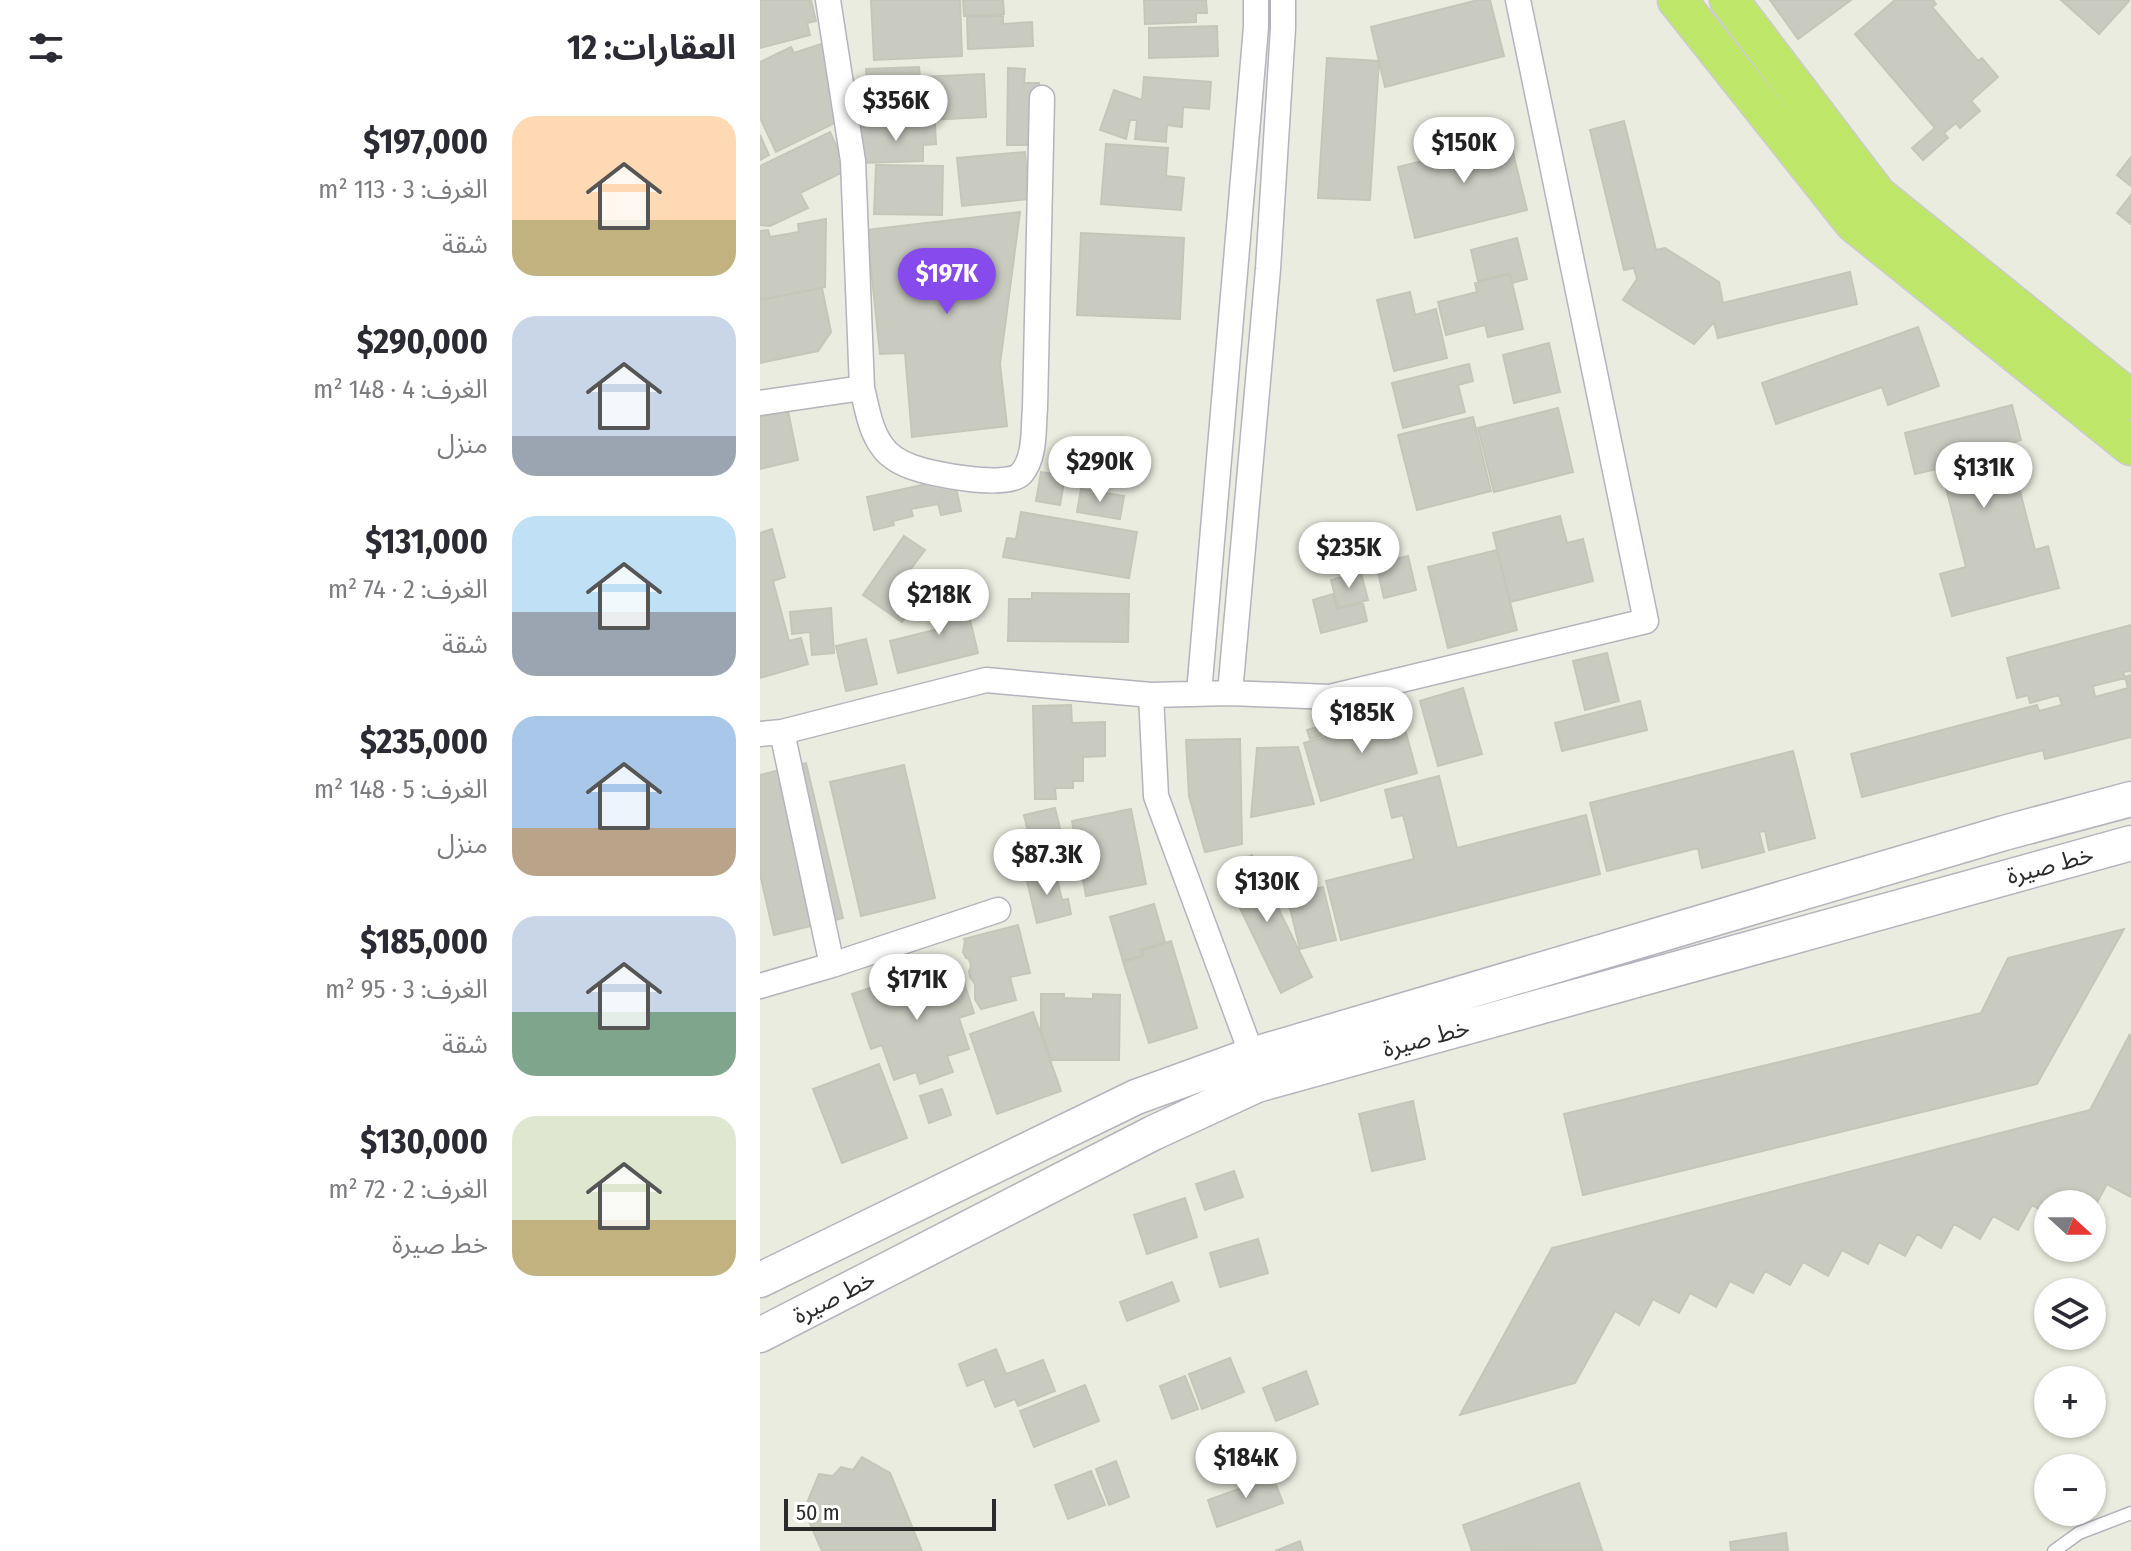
<!DOCTYPE html>
<html lang="ar">
<meta charset="utf-8">
<style>
:root{--surface:#fff;--page:#f2f2f3;--text:#2b2b33;--muted:#7c7c81;--accent:#874aed}
body{margin:0;font-family:"Fira Sans Condensed","Noto Sans Arabic",sans-serif;background:var(--page);color:var(--text);direction:rtl;height:100vh;display:flex;flex-direction:column;font-size:30px;white-space:nowrap}
*{box-sizing:border-box;margin:0}
p{font-size:26px;color:var(--muted)}
.icon{flex:none;width:44px;height:44px;fill:none;stroke:currentColor;stroke-width:2;stroke-linecap:round;stroke-linejoin:round}
.map{position:relative;flex:1;overflow:hidden;direction:ltr}
.panel{display:flex;flex-direction:column;background:var(--surface);width:760px}
.panel>*{flex:none}
.needle{width:52px;rotate:111deg}
.fabs{position:absolute;left:1274px;top:1190px;display:grid;gap:16px}
.fabs a{display:grid;place-items:center;width:72px;height:72px;border-radius:50%;background:var(--surface);box-shadow:0 2px 6px #0004;font-size:40px}
.scale{position:absolute;left:24px;bottom:20px;width:212px;box-sizing:border-box;padding-left:8px;border:4px solid #2b2b2b;border-top:0;font-size:22px;line-height:28px;white-space:nowrap;color:#2b2b2b;-webkit-text-stroke:6px #fff;paint-order:stroke}
.price{position:absolute;translate:-50% -68px;padding:0 18px;border-radius:28px;background:#fff;color:#222;font-size:26px;line-height:52px;filter:drop-shadow(0 2px 4px #0008)}
.price::after{content:'';position:absolute;left:50%;top:48px;width:24px;height:18px;margin-left:-12px;background:inherit;clip-path:polygon(0 0,100% 0,50% 100%)}
.price.active{background:var(--accent);color:#fff}
ul{padding:0;list-style:none}
li{display:flex;align-items:center;gap:24px;height:200px;padding:0 24px}
li span{display:grid;place-items:center;flex:none;width:224px;height:160px;border-radius:24px;color:#555}
li>.icon{margin-inline-start:auto}
span .icon{width:96px;height:96px;fill:#fffc;stroke-width:1}
li b{font-size:34px}
h2{display:flex;justify-content:space-between;align-items:center;height:96px;padding:0 24px;font-size:34px}
main{display:flex;flex:1;min-height:0}
.map>svg:first-child{display:block}
</style>
<main>
<div class="map">
<svg width="1371" height="1551" viewBox="0 0 1371 1551">
<rect width="100%" height="100%" fill="#eaecdf"/>
<path fill="#c9cbc1" stroke="#c4c7b8" stroke-width="2" d="M0 0H51L56 21 47 23 50 35 0 48Z
M111 0H200L202 56 114 60Z
M203 0H243L244 14 204 16Z
M384 0H446L447 13H436V22L385 24Z
M718 0H730L744 56 625 87 611 27Z
M1010 0H1091L1038 39Z
M1135 0H1173L1176 4 1172 7 1218 61 1222 58 1238 77 1211 101 1220 111 1200 128 1196 123 1184 133 1188 138 1163 160 1152 148 1175 128 1095 34Z
M1301 0H1367L1369 1 1339 34Z
M243 16V24L272 22 273 46 208 49 207 17Z
M457 26 458 56 389 58V28Z
M70 41 87 117 16 152 0 118V62L31 47 34 53Z
M567 58 619 61 610 200 558 198Z
M159 67 160 77 224 74 226 117 108 123 106 69Z
M248 68 265 69 264 83H279L278 145H247Z
M384 77 451 82 449 109 423 107 422 127 407 125 406 142 375 139 377 120H370L366 139 340 130 354 90 382 100Z
M864 121 896 250 905 248 959 282 963 303 1090 272 1097 304 958 338 954 322 934 344 863 300 877 279 874 268 864 270 830 130Z
M175 124 176 144 163 145V161L102 163 101 127Z
M747 128 767 210 655 238 638 167 687 155 685 144Z
M70 132 81 156 77 158 83 172 40 193 48 208 10 226 0 225V166Z
M0 135 9 155 0 160Z
M346 144 408 148 406 176 424 178 421 210 341 204Z
M265 152 269 199 202 206 197 158Z
M1371 157V186L1357 175Z
M116 165 183 166 182 215 114 214Z
M1371 195V224L1357 213Z
M260 212 240 364 247 426 152 437 145 353 120 354 107 230Z
M66 219 65 287 0 300V231L8 230 10 237 39 232 38 224Z
M321 233 424 238 420 319 317 315Z
M757 238 767 279 752 283 750 273 718 281 711 250Z
M750 274 763 329 728 337 725 325 686 335 678 302 717 292 715 283Z
M62 288 71 332 58 351 0 363V300Z
M650 292 655 315 676 309 687 358 634 371 617 300Z
M1158 327 1179 386 1128 405 1122 387 1016 424 1002 383Z
M789 343 800 392 754 403 743 355Z
M709 364 713 381 698 385 705 412 643 428 632 383Z
M1252 405 1261 440 1248 444 1275 550 1288 546 1299 588 1192 616 1180 574 1206 567 1181 468 1155 474 1145 433Z
M798 408 813 472 734 492 718 428Z
M28 411 38 460 0 469V417Z
M713 417 731 491 657 510 638 435Z
M281 472 305 476 300 505 276 501Z
M194 478 201 511 181 515 178 504 151 509 153 516 133 521 134 525 114 530 107 497Z
M321 489 364 496 360 519 317 512Z
M261 512 377 532 369 578 243 557 247 538 256 539Z
M800 516 807 543 823 539 833 581 750 602 733 533Z
M12 529 25 577 13 581 29 641 41 638 48 664 0 678V533Z
M144 536 165 550 150 570 169 583 142 622 103 595Z
M737 550 757 630 688 648 668 567Z
M648 556 656 590 624 598 616 564Z
M601 573 608 600 578 608 571 580Z
M203 591 218 653 138 673 130 641 178 629 171 599Z
M272 593 369 594 368 642 248 641 249 599H272Z
M573 594 577 609 603 603 607 621 561 633 553 600Z
M71 608 74 653 52 655 50 632 32 634 30 612Z
M1371 625V671L1363 672 1365 678 1333 686 1335 697 1368 688 1365 677 1371 675V737L1285 759 1283 750 1102 797 1091 754 1277 705 1279 711 1302 705 1299 695 1270 703 1268 695 1257 698 1247 658Z
M106 639 117 684 86 691 76 646Z
M847 653 859 701 825 710 813 661Z
M703 688 722 754 678 766 660 701Z
M880 701 887 730 802 751 795 723Z
M638 704 657 773 561 801 544 743 601 727 598 716Z
M311 705 312 723 345 722V756L323 757V781H313V788H295L296 799H275L273 706Z
M596 715 598 725 550 739 547 730Z
M480 739 482 844 445 852 429 796 426 740Z
M538 747 554 804 491 817 497 748Z
M1033 751 1055 838 1009 850 1005 831 999 832 1004 852 942 868 938 848 847 871 830 803Z
M46 763 83 918 14 935 0 874V775Z
M144 765 175 898 101 916 70 782Z
M679 776 697 848 826 815 840 874 581 940 566 881 654 859 643 815 632 818 625 790Z
M295 808 301 832 270 840 264 815Z
M371 809 386 884 326 896 312 821Z
M268 842 269 849 299 845 302 868 257 873 254 844Z
M492 855 552 977 521 993 462 871Z
M295 870 302 900 308 899 311 914 277 923 266 877Z
M563 887 576 940 540 949 527 896Z
M394 904 405 942 380 950 382 955 363 961 350 917Z
M258 925 270 973 250 977 256 1000 221 1009 215 999V984L210 977 209 971 211 966 209 959 206 958 203 952 205 942 204 939Z
M1364 929 1277 1084 823 1195 804 1114 1221 1013 1248 958Z
M411 941 437 1028 389 1043 363 962 383 956 382 951Z
M198 964 214 1013 199 1018 209 1049 187 1056 193 1072 160 1084 156 1072 134 1080 122 1045 111 1049 92 994 119 985 122 990 129 988 127 983 156 972 158 978Z
M281 994H304V998L333 999V994L360 995 359 1060H291L281 1031Z
M273 1012 301 1091 237 1114 210 1034Z
M1370 1034 1371 1197 1347 1184 1333 1210 1332 1204H1323L1308 1196 1304 1204H1288V1214L1272 1205 1258 1230 1233 1216 1220 1239 1194 1224 1181 1248 1157 1234 1145 1256 1119 1242 1108 1264 1082 1250 1068 1276 1043 1262 1030 1285 1005 1271 993 1293 970 1281 956 1307 930 1293 919 1313 893 1299 879 1325 855 1311 815 1383 700 1415 792 1248 1330 1110Z
M119 1064 147 1138 82 1163 53 1089Z
M182 1089 191 1115 169 1123 160 1096Z
M653 1101 665 1159 612 1171 599 1114Z
M474 1171 483 1197 445 1210 436 1184Z
M425 1198 437 1237 387 1254 374 1215Z
M498 1239 508 1273 460 1287 450 1253Z
M412 1282 419 1301 367 1321 360 1302Z
M236 1349 246 1374 283 1360 295 1391 258 1406 255 1399 235 1407 224 1379 207 1386 199 1364Z
M470 1358 484 1392 442 1409 429 1374Z
M546 1371 558 1404 516 1421 503 1388Z
M425 1376 438 1409 412 1419 400 1386Z
M325 1385 339 1421 274 1447 260 1411Z
M102 1457 130 1473 162 1551H62L44 1510 59 1474 73 1476 81 1467 93 1470Z
M356 1461 369 1497 349 1505 336 1469Z
M331 1471 345 1505 308 1519 295 1485Z
M500 1473 502 1480 513 1477 523 1503 457 1527 448 1500 484 1487 482 1480Z
M819 1483 842 1550 712 1551 703 1525Z
M1026 1533 1028 1551H971L970 1542Z
M540 1541 543 1551H515Z"/>
<g fill="none" stroke-linecap="round" stroke-linejoin="round">
<defs>
<path id="lane" d="M1294 1551 1319 1533 1371 1513"/>
<path id="street" d="M68 0 93 161 102 388C107 408 110 430 122 446 129 457 141 463 152 467 171 474 246 489 261 474 276 457 273 429 275 408L282 98
M0 403 102 388
M439 693 496 27V0
M470 693 508 269 523 28V0
M391 695 396 796 492 1055
M22 732 72 965
M0 734 22 732 226 680 391 695 470 693 570 697 886 621 758 0
M0 986 72 965 238 910"/>
<path id="secondary" d="M0 1280 376 1097 492 1055 1244 833 1371 799
M0 1335 393 1133 497 1085 1371 843"/>
<path id="primary" d="M917 0 1094 223 1371 446
M969 0 1117 195 1371 400"/>
</defs>
<use href="#lane" stroke="#b6b2be" stroke-width="15"/>
<use href="#street" stroke="#b6b2be" stroke-width="27"/>
<use href="#secondary" stroke="#b6b2be" stroke-width="37"/>
<use href="#primary" stroke="#ccc" stroke-width="41"/>
<use href="#lane" stroke="#fff" stroke-width="12"/>
<use href="#street" stroke="#fff" stroke-width="24"/>
<use href="#secondary" stroke="#fff" stroke-width="34"/>
<use href="#primary" stroke="#bee769" stroke-width="38"/>
</g>
<g text-anchor="middle" dominant-baseline="central" stroke-width="6" stroke-linejoin="round" paint-order="stroke">
<g font-size="24" fill="#2b2b2b" stroke="#fff">
<text transform="translate(1290 865) rotate(-15)">خط صيرة</text>
<text transform="translate(666 1038) rotate(-15)">خط صيرة</text>
<text transform="translate(74 1297) rotate(-27)">خط صيرة</text>
</g>
</g>
</svg>
<div class="fabs">
<a><svg class="needle" viewBox="-14 -14 28 28"><path d="M0-13l5 13h-10z" fill="#e53935"/><path d="M0 13l5-13h-10z" fill="#7c7c81"/></svg></a>
<a><svg class="icon" aria-label="layers" viewBox="0 0 24 24"><path d="M12 4l9 5-9 5-9-5zM3 14l9 5 9-5"/></svg></a>
<a>+</a>
<a>−</a>
</div>
<div class="scale">50 m</div>
<b class="price" style="left:136px;top:143px">$356K</b>
<b class="price" style="left:704px;top:185px">$150K</b>
<b class="price active" style="left:187px;top:316px">$197K</b>
<b class="price" style="left:340px;top:504px">$290K</b>
<b class="price" style="left:1224px;top:510px">$131K</b>
<b class="price" style="left:589px;top:590px">$235K</b>
<b class="price" style="left:179px;top:637px">$218K</b>
<b class="price" style="left:602px;top:755px">$185K</b>
<b class="price" style="left:287px;top:897px">$87.3K</b>
<b class="price" style="left:507px;top:924px">$130K</b>
<b class="price" style="left:157px;top:1022px">$171K</b>
<b class="price" style="left:486px;top:1500px">$184K</b>
</div>
<section class="panel">
<h2>العقارات: 12<svg class="icon" aria-label="filters" viewBox="0 0 24 24"><path d="M4 7h16M4 17h16"/><circle cx="9" cy="7" r="2"/><circle cx="15" cy="17" r="2"/></svg></h2>
<ul>
<li><span style="background:linear-gradient(#ffd9b3 65%,#c2b280 0)"><svg class="icon" aria-label="home" viewBox="0 0 24 24"><path d="M3 11l9-7 9 7M6 9v11h12V9"/></svg></span><div><b>$197,000</b><p>الغرف: 3 · 113 m²</p><p>شقة</p></div></li>
<li><span style="background:linear-gradient(#c9d6e8 75%,#9aa5b1 0)"><svg class="icon" aria-label="home" viewBox="0 0 24 24"><path d="M3 11l9-7 9 7M6 9v11h12V9"/></svg></span><div><b>$290,000</b><p>الغرف: 4 · 148 m²</p><p>منزل</p></div></li>
<li><span style="background:linear-gradient(#bfe0f5 60%,#9aa5b1 0)"><svg class="icon" aria-label="home" viewBox="0 0 24 24"><path d="M3 11l9-7 9 7M6 9v11h12V9"/></svg></span><div><b>$131,000</b><p>الغرف: 2 · 74 m²</p><p>شقة</p></div></li>
<li><span style="background:linear-gradient(#a9c7e8 70%,#b9a48a 0)"><svg class="icon" aria-label="home" viewBox="0 0 24 24"><path d="M3 11l9-7 9 7M6 9v11h12V9"/></svg></span><div><b>$235,000</b><p>الغرف: 5 · 148 m²</p><p>منزل</p></div></li>
<li><span style="background:linear-gradient(#c9d6e8 60%,#7fa58c 0)"><svg class="icon" aria-label="home" viewBox="0 0 24 24"><path d="M3 11l9-7 9 7M6 9v11h12V9"/></svg></span><div><b>$185,000</b><p>الغرف: 3 · 95 m²</p><p>شقة</p></div></li>
<li><span style="background:linear-gradient(#dfe7d0 65%,#c2b280 0)"><svg class="icon" aria-label="home" viewBox="0 0 24 24"><path d="M3 11l9-7 9 7M6 9v11h12V9"/></svg></span><div><b>$130,000</b><p>الغرف: 2 · 72 m²</p><p>خط صيرة</p></div></li>
</ul>
</section>
</main>
